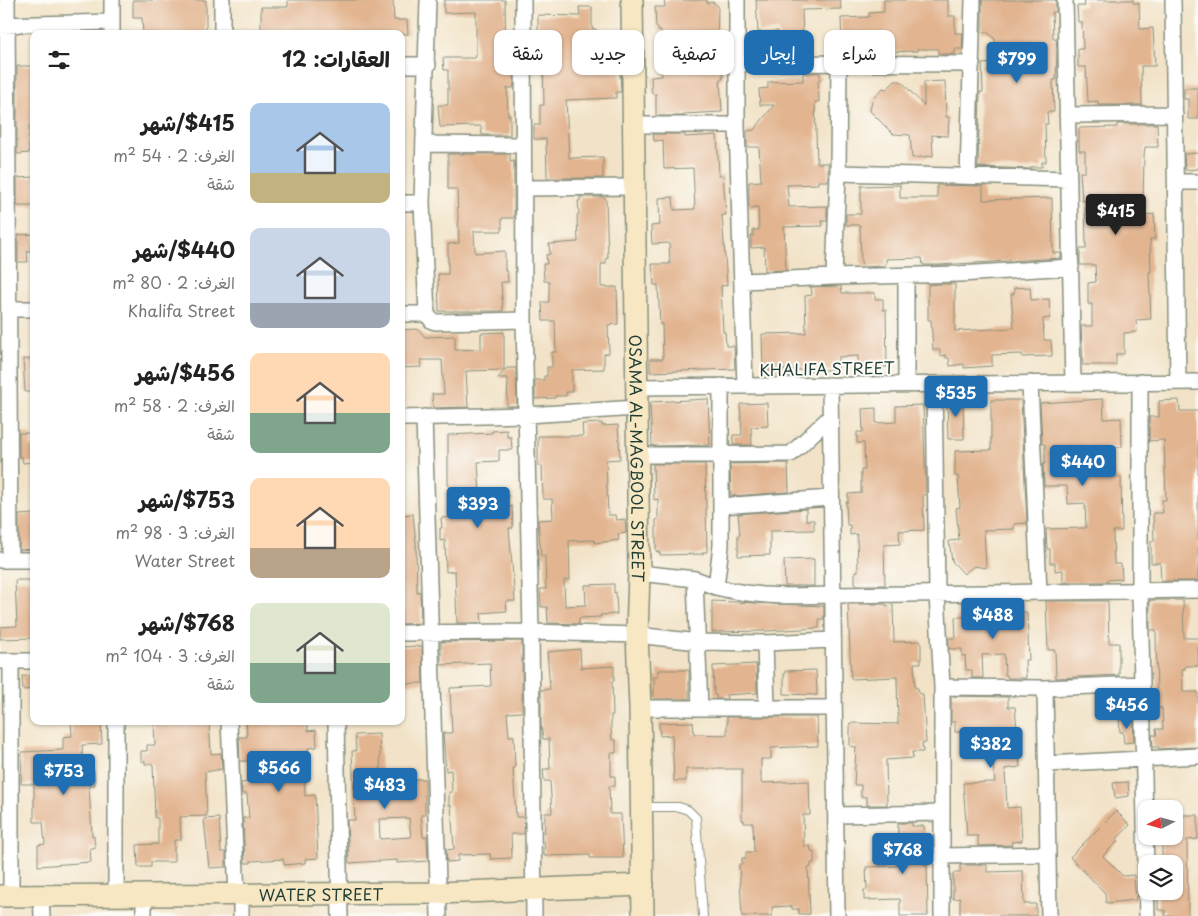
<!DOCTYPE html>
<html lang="ar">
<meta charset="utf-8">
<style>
:root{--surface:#fff;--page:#f2f2f2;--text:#222;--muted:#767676;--accent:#1f6fb2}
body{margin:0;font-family:"Playpen Sans","Playpen Sans Arabic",sans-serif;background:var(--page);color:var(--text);direction:rtl;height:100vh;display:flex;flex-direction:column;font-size:19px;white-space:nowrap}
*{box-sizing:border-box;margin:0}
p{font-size:16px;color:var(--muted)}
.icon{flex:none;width:28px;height:28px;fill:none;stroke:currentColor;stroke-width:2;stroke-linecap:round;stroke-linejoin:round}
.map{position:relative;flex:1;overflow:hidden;direction:ltr}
.drawer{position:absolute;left:30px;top:30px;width:375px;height:695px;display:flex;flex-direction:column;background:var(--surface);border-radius:10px;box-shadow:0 1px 4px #0004;direction:rtl}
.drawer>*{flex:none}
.top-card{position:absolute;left:420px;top:30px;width:475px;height:45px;direction:rtl;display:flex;gap:10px}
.needle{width:32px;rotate:264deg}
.tools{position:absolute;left:1138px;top:800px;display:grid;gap:10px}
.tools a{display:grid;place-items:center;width:45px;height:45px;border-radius:10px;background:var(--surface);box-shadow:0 1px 4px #0004;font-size:25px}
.price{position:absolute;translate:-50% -42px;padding:0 11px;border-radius:5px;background:var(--accent);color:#fff;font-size:16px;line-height:32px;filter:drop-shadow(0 1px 2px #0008)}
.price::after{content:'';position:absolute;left:50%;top:30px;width:15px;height:11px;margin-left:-8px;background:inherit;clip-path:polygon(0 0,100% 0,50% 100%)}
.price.active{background:#222;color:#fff}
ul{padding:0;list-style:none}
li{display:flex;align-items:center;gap:15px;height:125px;padding:0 15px}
li span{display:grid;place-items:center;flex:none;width:140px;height:100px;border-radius:10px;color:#555}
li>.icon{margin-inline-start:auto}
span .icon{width:60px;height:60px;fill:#fffc;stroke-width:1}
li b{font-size:21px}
h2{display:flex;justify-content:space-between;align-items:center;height:60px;padding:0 15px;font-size:21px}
.pill{padding:0 18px;border-radius:10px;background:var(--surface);box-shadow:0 1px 4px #0004;font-size:18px;line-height:45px}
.pill.active{background:var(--accent);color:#fff}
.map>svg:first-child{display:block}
</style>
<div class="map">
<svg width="1198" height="916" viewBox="0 0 1198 916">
<rect width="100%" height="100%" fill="#fdfcf7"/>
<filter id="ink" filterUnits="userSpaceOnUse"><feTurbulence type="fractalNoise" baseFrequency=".02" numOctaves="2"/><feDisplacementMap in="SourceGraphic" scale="10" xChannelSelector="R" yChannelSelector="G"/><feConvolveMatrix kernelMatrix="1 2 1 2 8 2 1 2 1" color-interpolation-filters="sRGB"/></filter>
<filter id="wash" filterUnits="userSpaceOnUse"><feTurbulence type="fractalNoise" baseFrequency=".0096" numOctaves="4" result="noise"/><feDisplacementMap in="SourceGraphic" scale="20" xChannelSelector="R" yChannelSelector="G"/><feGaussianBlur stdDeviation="1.12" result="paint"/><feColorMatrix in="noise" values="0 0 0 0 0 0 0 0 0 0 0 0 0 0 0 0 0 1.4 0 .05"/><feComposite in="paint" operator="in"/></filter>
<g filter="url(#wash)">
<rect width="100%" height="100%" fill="#f2e3c8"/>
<g id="blocks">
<path fill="#e2b48f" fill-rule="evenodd" d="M133 0H206V34H143L142 18H133Z
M288 0H393L394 20H407L408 34H261V7H288Z
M444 0H505L506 67H514V85L513 88H507L508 115H510V135H482L481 126 440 127 438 105H448V70H444L443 58H475L476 56V12L444 13Z
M664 0H707V3L713 2 718 6 717 50 722 49 723 79H720L722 112 684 114V116H656V94H652L651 77 662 76 661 31H658V27H656L655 7H665Z
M756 0H840L841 9 802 10 803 38 779 39 778 31 758 32Z
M884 0H948V16H955V33H963L962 49H955V54H938V49H917V51L887 52V40L866 41V46L842 47 841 18 869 17V13L884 12Z
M982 0H1056V12H1052L1053 39H1056L1057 49 1056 80H1053L1054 112H1047L1048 124H1045L1046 162H1042V167H1031V169L978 167 980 92H983L982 64 995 63V39L987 32H982Z
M1084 0H1133V3H1139L1140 29 1153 28 1155 66H1141L1142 105H1098V101L1088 102 1086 67H1078V49H1083L1082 22H1078L1077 6H1085Z
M579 7H592V29H596V43L612 42 613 56H619L621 92H616V98L566 100 569 158 603 157V178H547L546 139H534V125H540V105H544L543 58 541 44H538V15L580 16Z
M17 66H34V126H29V153L17 154Z
M803 73H820V80H818L819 102H815L817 163H828V181H818V184L787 185 789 207 827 206V221H822L823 226 784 227 786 270 765 271 764 247 751 248V236H753V230H759L758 207 749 208V182L761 181 759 147H747V131L754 130 774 105H760L759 89 768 88V82L803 81Z
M895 81H901L924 106V82L945 81 946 117H949L948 136 932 135 933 156 912 158 910 135 893 134 870 111 872 100 883 88 887 89Z
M1184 88H1198V119H1188V99H1184Z
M1117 124H1157L1158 147H1145L1144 156 1143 208 1145 215 1154 214 1155 239H1150L1151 272H1149L1151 319 1136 320 1137 332 1124 333V354H1116V365H1083L1081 326H1092V304H1088V283L1096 282 1095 265H1080V249H1086L1085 200 1082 201 1080 172H1085V151H1079V128L1117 127Z
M653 134H685V137L717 135 719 176 723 175 726 215H722L727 285 721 286 723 332H725L726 346H734L735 369 650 372V359H663L662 324 660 325 658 285H654L652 264H670L669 243 652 244 651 226 660 225 659 198 673 197 674 210 695 209 693 168 664 169 663 140 654 141Z
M1198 153V169L1185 170 1184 154Z
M448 154H510V162L514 161V218H502V231H474L475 253 505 251V271H507L508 282H501L503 311H439L438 274H448V244L459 243 457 189H448Z
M34 177V206H17V178Z
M900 185V198H937V185L983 186V200L1052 198 1053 253H1061V258L939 265H923L922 258 886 259V264L883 266 864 267 861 264 860 225H846V214H861V186Z
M580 197H604L606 200 608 258H606V264H601V287H617L618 324 608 325 609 353 604 354V369L572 370V392H566V396H555V398L535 399V380H544V376H547V367H552V352H556L555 321H543L542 302H549V281H544L543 264H547L546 255 550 254 549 244 578 242 577 215 579 214 578 201H580Z
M34 234V251H27L28 262H18V235Z
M938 284H955V331L1014 328 1011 294H1014V288L1030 287 1031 300 1049 299 1050 318 1043 319 1044 340H1051L1052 356 1022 357V354L992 355V366L964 368V364L950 366 949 358H946V355L940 356V350H933L931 320H928V285Z
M841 286 842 293H875V299H883V310H886L887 367H858V356L838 357V370H763L762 334 806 333 805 296 812 295 811 287Z
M415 329 419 330 425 337 455 336V350L481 349V333L504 332V370L466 371 468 407 433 408 432 394H444L442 360H421L422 367 401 368V330Z
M23 359H34V392H25Z
M507 368H516L517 406H507L508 378H498Z
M947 398H963L964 439H948Z
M708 399 710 445 652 446 650 402Z
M1103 399 1104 419 1121 418 1122 447 1104 448 1105 469 1114 468V477H1121L1122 531H1113L1114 564H1121L1122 579 1107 580V582H1063V570L1055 571V563H1050V549H1047L1046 529 1086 528 1085 503 1068 504 1067 486H1044L1043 464H1045V444H1042L1040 403Z
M991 400H1021L1027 523 1014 524V529L984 530 986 568 974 566 964 574 952 561 949 541 959 540 956 508 960 507 958 476H955V451L991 450Z
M1179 400 1180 411H1198V581H1161L1160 563H1151V541H1154L1153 513H1163L1162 500H1166L1164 440 1149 441V417H1159V401Z
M767 403 768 426 751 427 752 445H733V435H742L740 404Z
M923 405 926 494 923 495 924 530 899 531 900 544 884 545 885 585H855V572L858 571 857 534 850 535V525H847L846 502H848V494L861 493V470H865L864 443H857V432H863L862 409 876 408V423L896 422V406Z
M602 423V426L618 425 620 459 606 460 608 515H615L616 520 625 519 626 533 618 534 619 540 595 543 594 540 569 541 570 580H564L565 606 586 605 585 585 614 584V593L616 592 617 614 600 615 601 617 579 618V624L548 623 547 607H541L540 589H546L545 556H541L538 520 553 519 552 499H543L542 465 538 466V436H583L582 424Z
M507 430V437H511L512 450H499V461L478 462 480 496 508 495V507L512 506 513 528H509L515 601H506L507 611 481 613 482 623H457L455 571 446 572 445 540 440 541V528H442L441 518 454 517 453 496 450 497V486H448V435L492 433V431Z
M19 433H30L31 447H34V462L23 463 22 457H19Z
M788 463 789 492 731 496 730 464Z
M653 464H705L707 552H703V554L660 555V553L656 551V520L658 519V499L654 500Z
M806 509V520H814V530L770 531V555L738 556V535H740L738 514Z
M34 514V549L19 550V515Z
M413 514 416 543 417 592H420L421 623 401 624V515Z
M814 559V586H785L784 560Z
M15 580H30L31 599H34V638L0 639V627L17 626Z
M1150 600H1183L1184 637 1185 638H1198V666H1185V669H1182L1183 692H1198V747L1159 749V747H1153L1152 735H1157L1156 729H1163L1162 708H1157L1156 630H1150Z
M712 601 824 606V619H819V628L766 631 712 632Z
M1046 601H1108L1109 643H1119V675L1056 678 1055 650H1048Z
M987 602V617L1008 616V612H1027L1029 660H1025L1026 678H1008L1007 675H1005L1004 654 982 655 983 678H972V670H966L965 656H962V649H949V638H956L955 617H969V603Z
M848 604H886V606L893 605 894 642 921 641V663H914L915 688H918L919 694H923L926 743H922L923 752H912L913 758 886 760 887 805H867V797H861V785H854L856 747 850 746V723L898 724 897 677 851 679Z
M522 641V712L507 713 509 736H514L515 768H513L516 817H524V834H511L512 858 491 859 490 854 458 855V861L447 862 446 850 454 849 451 805H449V792H452L451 770 446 771 443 733H452L450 688 491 686 490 663 441 665V642Z
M422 646 423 683 401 684V647Z
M580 649 581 668 614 666V681H612L613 715H611V727L612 740H616V753H611V776H615V786H609L610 814H621L623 858H590V855L544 856 545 813H552L550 781H544L543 769H550L549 739H543L541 724V690L550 689 547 652Z
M756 664 757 693 726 695 727 699H716V695H714L713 666Z
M658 670H689V699H654V677H658Z
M816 670 817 695 784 694V674H785V671Z
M22 676H34V689L23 690Z
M951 696 1008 697V707H1015L1020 767 1005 769 1007 808 1020 807 1022 841 1011 842 1012 845 978 846V836H967L963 783 995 782 992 756H996L994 732H955V722H951Z
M727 717H817L818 746 771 748V759H761V783L809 781 810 815H803L804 846H810L811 851H814V863H811V867L808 868 810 914H799V909H792V906L772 907V916H742L739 864H742V858H746V852H754L753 823H744V820H742V769H686V781H674L672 735 660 736 659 723 693 722 694 734 727 735Z
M1119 720H1133L1134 742 1124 743 1123 732H1120Z
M71 721H99L101 723 102 744 82 745 83 771 94 770 95 785H89L92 836H94L95 848H90L91 862 38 866V845L45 844 43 822H34V784H21L22 752 63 750V737L72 736Z
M161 721H209L211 754 221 753 222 769 205 772 207 816 180 817 181 840H174V862H151V867H138L137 845 158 844V818H155L153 764H145V761H141V751H147V745H155L154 724H161Z
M246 721H308V731L316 730 317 747 308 748 310 765H304L305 796 315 795 318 858 305 859V863L284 865 283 859 251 861V863H245L243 818H249L247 794H242L241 783 252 782 251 761H240L239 737H247Z
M379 734 381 773 414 772V779H425V815H421L423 837 427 836 428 861 397 863V860L349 863 347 820H355L352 751H356L355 735ZM409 818 411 837 380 839 379 819Z
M1128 782 1129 796 1115 798 1113 783Z
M1116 811 1130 825 1117 839 1118 841 1103 856 1123 876 1134 875 1136 900 1106 903 1105 893 1070 857Z
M1174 815H1198V839L1187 840 1188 916H1165V910H1158V891H1174V864H1162V836H1174Z
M219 818 221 852H226V867L209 868 204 819Z
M898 823H912V826H924L925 866 927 865 928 916H900V899L864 900V890H867L866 867 897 866Z
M960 865H987V872L1023 871 1024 904H1036V916H960V898L953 899V873H960Z"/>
</g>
</g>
<g filter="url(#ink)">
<use href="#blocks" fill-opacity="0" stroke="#88907e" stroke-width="1"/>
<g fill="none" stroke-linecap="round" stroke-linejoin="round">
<defs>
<path id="lane" d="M643 807H679L688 810 696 818 703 916"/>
<path id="street" d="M7 0 10 560
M112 0V34
M222 0V34
M428 0 422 203 427 314 432 321 436 322 524 320
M523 0 524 320 531 632 534 916
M737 0V125L745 386
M1065 0 1073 383
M1173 0 1178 382
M0 25 112 22
M738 63 972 64
M401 65H428
M1067 115 1175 114
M633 125H737
M424 144 523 145
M838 173 1069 179
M968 176 973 0
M1176 182H1198
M524 188 634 187
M401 203H422
M906 276V385
M834 277 838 173 839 62
M742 281 834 277 960 274 1071 267
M9 309H34
M401 314H427
M1140 382V591L1147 916
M1030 383 1039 592
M934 384 937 593 942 687V916
M830 385 837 916
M636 387 1198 382
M424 417 439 916
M401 418 527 415 637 408
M637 455 791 454 830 417
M721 506V386
M0 560H34
M639 573 695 579 716 587 721 546V506L830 498
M695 579 700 708
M716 587C759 598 790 596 833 595L1198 590
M401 633 531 632 637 635 698 642 765 643 833 640
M765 643 767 708
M0 661H34
M942 687 1045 688 1142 684
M1045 688 1049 916
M640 708H834
M116 721V894
M229 721 237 895
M336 721 340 916
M1047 764 1198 756
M836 815 942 813
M942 856 1047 854
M144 894V916
M11 896V661
M41 896 42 916
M241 916V895"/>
<g id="secondary">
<path id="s1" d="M632 0 639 573 637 635 640 708 643 916"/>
<path id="s2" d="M0 896 438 893 643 885"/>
</g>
</defs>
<use href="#lane" stroke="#88907e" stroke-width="10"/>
<use href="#street" stroke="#88907e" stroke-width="18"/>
<use href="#secondary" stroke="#88907e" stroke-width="24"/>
<use href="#lane" stroke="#fff" stroke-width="8"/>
<use href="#street" stroke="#fff" stroke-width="15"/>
<use href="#secondary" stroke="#f7e8c3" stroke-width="21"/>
</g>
</g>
<g text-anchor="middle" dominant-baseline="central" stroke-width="4" stroke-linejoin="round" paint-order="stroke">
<g font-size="16" fill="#1f3d34" stroke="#fdfcf7">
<text transform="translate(827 368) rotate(-1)">KHALIFA STREET</text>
<text stroke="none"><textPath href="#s1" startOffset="458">OSAMA AL-MAGBOOL STREET</textPath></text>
<text stroke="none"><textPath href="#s2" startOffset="321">WATER STREET</textPath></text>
</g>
</g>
</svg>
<div class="tools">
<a><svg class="needle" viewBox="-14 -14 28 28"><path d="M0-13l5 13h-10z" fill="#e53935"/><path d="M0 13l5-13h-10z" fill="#767676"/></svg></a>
<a><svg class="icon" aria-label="layers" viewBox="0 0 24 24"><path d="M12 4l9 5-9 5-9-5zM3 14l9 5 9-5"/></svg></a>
</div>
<b class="price" style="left:1017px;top:84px">$799</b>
<b class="price active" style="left:1116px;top:236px">$415</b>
<b class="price" style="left:956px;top:418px">$535</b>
<b class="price" style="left:1083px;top:487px">$440</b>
<b class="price" style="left:478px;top:529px">$393</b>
<b class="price" style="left:993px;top:640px">$488</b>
<b class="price" style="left:1127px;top:730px">$456</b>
<b class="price" style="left:991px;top:769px">$382</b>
<b class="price" style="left:279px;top:793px">$566</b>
<b class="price" style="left:64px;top:796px">$753</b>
<b class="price" style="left:385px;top:810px">$483</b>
<b class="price" style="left:903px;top:875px">$768</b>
<div class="top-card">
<a class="pill">شراء</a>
<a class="pill active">إيجار</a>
<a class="pill">تصفية</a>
<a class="pill">جديد</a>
<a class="pill">شقة</a>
</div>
<section class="drawer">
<h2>العقارات: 12<svg class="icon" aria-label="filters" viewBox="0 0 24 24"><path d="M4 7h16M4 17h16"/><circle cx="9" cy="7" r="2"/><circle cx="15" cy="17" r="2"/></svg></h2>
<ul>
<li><span style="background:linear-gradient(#a9c7e8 70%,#c2b280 0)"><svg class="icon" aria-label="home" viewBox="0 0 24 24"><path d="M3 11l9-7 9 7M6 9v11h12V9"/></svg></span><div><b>$415/شهر</b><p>الغرف: 2 · 54 m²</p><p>شقة</p></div></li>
<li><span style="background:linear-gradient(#c9d6e8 75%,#9aa5b1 0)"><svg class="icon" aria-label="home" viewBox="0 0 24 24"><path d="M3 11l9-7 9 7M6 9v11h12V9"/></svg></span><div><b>$440/شهر</b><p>الغرف: 2 · 80 m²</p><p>Khalifa Street</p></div></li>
<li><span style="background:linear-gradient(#ffd9b3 60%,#7fa58c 0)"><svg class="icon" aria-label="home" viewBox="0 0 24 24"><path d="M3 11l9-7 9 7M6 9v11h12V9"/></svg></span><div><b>$456/شهر</b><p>الغرف: 2 · 58 m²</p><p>شقة</p></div></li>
<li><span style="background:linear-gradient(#ffd9b3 70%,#b9a48a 0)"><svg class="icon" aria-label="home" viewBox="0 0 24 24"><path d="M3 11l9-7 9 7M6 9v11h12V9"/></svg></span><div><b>$753/شهر</b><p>الغرف: 3 · 98 m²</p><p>Water Street</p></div></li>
<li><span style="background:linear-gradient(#dfe7d0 60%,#7fa58c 0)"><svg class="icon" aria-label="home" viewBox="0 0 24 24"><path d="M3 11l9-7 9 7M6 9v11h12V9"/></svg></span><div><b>$768/شهر</b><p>الغرف: 3 · 104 m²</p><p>شقة</p></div></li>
</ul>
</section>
</div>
